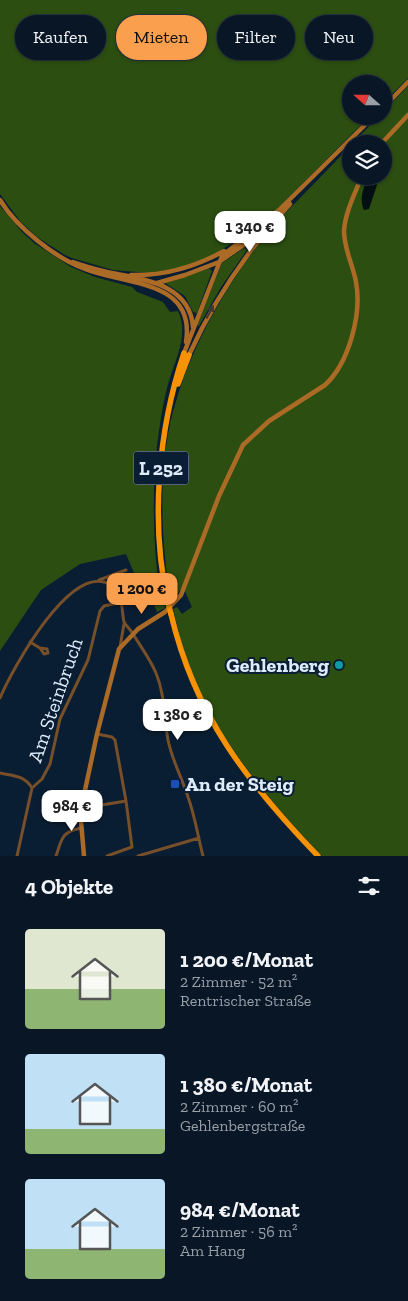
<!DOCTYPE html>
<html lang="de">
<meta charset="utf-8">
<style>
:root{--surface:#081626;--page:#111f2e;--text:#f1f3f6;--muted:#989fa7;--line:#293543;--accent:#fa9f4e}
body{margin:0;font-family:"Zilla Slab",serif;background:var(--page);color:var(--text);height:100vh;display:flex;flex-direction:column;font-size:19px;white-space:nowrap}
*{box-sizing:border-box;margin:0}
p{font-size:16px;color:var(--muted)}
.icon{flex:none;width:28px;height:28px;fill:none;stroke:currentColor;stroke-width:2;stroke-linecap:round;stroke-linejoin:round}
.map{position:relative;height:856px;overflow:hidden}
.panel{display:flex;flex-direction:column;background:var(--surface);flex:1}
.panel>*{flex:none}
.banner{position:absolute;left:15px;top:15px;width:379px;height:45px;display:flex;gap:10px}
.needle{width:32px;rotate:291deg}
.tools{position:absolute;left:342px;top:75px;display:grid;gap:10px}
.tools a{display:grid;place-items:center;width:50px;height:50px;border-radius:50%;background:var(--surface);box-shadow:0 1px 4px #0004,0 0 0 1px var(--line);font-size:25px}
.price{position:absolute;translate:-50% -42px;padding:0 11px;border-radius:10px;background:#fff;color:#222;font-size:16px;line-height:32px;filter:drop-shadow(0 1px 2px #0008)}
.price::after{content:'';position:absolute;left:50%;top:30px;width:15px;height:11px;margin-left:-8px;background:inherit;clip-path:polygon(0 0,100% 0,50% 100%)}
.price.on{background:var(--accent);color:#111}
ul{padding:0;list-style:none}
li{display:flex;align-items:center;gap:15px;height:125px;padding:0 25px}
li span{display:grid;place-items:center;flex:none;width:140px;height:100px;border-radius:5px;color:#555}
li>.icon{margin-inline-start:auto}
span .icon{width:60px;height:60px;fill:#fffc;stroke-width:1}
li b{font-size:21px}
h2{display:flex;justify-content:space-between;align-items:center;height:60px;padding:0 25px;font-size:21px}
.tag{padding:0 18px;border-radius:22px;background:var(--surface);box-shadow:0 1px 4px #0004,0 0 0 1px var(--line);font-size:18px;line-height:45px}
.tag.on{background:var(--accent);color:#111}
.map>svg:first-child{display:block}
</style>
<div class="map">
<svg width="408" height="856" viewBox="0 0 408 856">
<rect width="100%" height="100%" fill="#0a1e33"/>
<path fill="#2c4e11" d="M0 0H408V78L384 102V84H351V116H370L273 213 252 230 212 256 180 268 148 273 113 270 72 258 65 255 37 237 20 221 0 194Z
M408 86V856H322C268 799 216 739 189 665 182 647 178 628 173 609L177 607 182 614 192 607 183 587 171 601C160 538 157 459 177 398 196 337 230 279 270 230 279 218 291 208 301 197 318 180 335 162 351 145V176H384V144H352L379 116H384V111Z
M0 206 23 233 34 243 71 267 95 277 132 287 137 292 163 302 170 312 178 311C190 337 173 363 167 388 153 445 151 513 157 571 158 583 162 596 165 608L157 612 152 600 146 601 126 554 80 564 41 590 0 651Z
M244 248 247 250 221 287 199 326 197 325 222 263Z
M209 268 212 271 197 313 193 312 185 296 165 283Z"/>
<path fill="#030f13" d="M374 177 377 185 369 209 364 210C359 200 363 189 367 179Z"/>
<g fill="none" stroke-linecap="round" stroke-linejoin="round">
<path stroke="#774f28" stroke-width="3" d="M113 576 118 590
M99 580 126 570
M30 642 40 648 44 654 48 653 47 649 40 648
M120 647 124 624
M0 698C12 670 71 560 111 585 124 593 121 609 124 622 126 626 131 630 133 634 141 647 150 659 156 673 165 695 164 717 168 740 172 760 182 778 188 797 195 816 198 837 203 856
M97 734 112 737 115 740 126 801 132 847 107 856
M0 773C13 776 24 775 32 788L17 856
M32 788 42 779 50 764 60 719 88 660 100 611 104 606 122 602
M83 808 126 801
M56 856C62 839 61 832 81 828
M138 856 199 838"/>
<path stroke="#ab6b26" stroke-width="4.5" d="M384 107 408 82
M381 144 408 115
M0 200C16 227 55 258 85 269 124 285 196 279 186 342
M73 262C84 266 95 269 107 272 141 279 190 283 193 327
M131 275C164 276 195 267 224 251
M157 283 185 275 219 262 262 232
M184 353 222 256 279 210 374 116
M189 355C215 298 247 250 290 204
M84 856 81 821 84 795 97 734 119 649 138 629 165 612 181 595 219 496 243 445 269 421 325 385C349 363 362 314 356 282 353 265 344 249 344 231 345 213 355 193 362 176"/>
<path stroke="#f79205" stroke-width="5.5" d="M178 384 189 355
M168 603C150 523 158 430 184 353
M171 614C195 716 247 782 318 856"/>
<path stroke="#f79205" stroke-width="5.5" d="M168 603 171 614"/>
</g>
<defs><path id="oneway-solid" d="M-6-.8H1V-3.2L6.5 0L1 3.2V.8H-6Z" transform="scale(1.25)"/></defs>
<use fill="#42392e" href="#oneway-solid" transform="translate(210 312) rotate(-61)"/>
<circle fill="#0f9aa8" stroke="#0a1e33" stroke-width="2" cx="339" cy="665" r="5"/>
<rect fill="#1a4fb4" stroke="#0a1e33" stroke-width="2" x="170" y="779" width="10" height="10" rx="2.5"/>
<g text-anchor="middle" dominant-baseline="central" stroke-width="4" stroke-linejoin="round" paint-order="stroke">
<rect fill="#0a1e33" stroke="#9eaebe" stroke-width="1" x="133.5" y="451.5" width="55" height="33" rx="4"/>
<g font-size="19" font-weight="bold" fill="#deebfa">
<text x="161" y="468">L 252</text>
</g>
<g font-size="20" font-weight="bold" fill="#deebfa" stroke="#0a1e33" text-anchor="end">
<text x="329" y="665">Gehlenberg</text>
<text x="185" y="784" text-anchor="start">An der Steig</text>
</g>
<g font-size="20" fill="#deebfa" stroke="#0a1e33">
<text transform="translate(55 700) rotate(-71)">Am Steinbruch</text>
</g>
</g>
</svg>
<div class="tools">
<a><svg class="needle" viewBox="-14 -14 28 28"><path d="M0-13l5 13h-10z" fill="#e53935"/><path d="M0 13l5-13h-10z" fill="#989fa7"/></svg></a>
<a><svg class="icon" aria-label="layers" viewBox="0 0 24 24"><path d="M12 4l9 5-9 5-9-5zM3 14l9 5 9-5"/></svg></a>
</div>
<b class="price" style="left:250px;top:253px">1 340 €</b>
<b class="price on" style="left:142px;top:615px">1 200 €</b>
<b class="price" style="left:178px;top:741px">1 380 €</b>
<b class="price" style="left:72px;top:832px">984 €</b>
<div class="banner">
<a class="tag">Kaufen</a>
<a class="tag on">Mieten</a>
<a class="tag">Filter</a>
<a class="tag">Neu</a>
</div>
</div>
<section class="panel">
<h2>4 Objekte<svg class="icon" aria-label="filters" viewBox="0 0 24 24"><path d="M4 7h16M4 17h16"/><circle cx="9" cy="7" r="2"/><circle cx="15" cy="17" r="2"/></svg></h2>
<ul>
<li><span style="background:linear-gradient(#dfe7d0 60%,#8fb573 0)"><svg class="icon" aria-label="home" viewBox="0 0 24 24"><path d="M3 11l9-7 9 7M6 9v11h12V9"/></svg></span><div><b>1 200 €/Monat</b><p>2 Zimmer · 52 m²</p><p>Rentrischer Straße</p></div></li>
<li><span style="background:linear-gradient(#bfe0f5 75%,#8fb573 0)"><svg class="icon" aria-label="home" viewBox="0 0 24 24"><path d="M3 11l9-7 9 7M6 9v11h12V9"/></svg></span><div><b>1 380 €/Monat</b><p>2 Zimmer · 60 m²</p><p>Gehlenbergstraße</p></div></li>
<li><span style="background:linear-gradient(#bfe0f5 70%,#8fb573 0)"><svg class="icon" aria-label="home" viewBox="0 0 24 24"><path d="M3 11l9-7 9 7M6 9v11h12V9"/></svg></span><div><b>984 €/Monat</b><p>2 Zimmer · 56 m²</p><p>Am Hang</p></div></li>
</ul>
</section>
